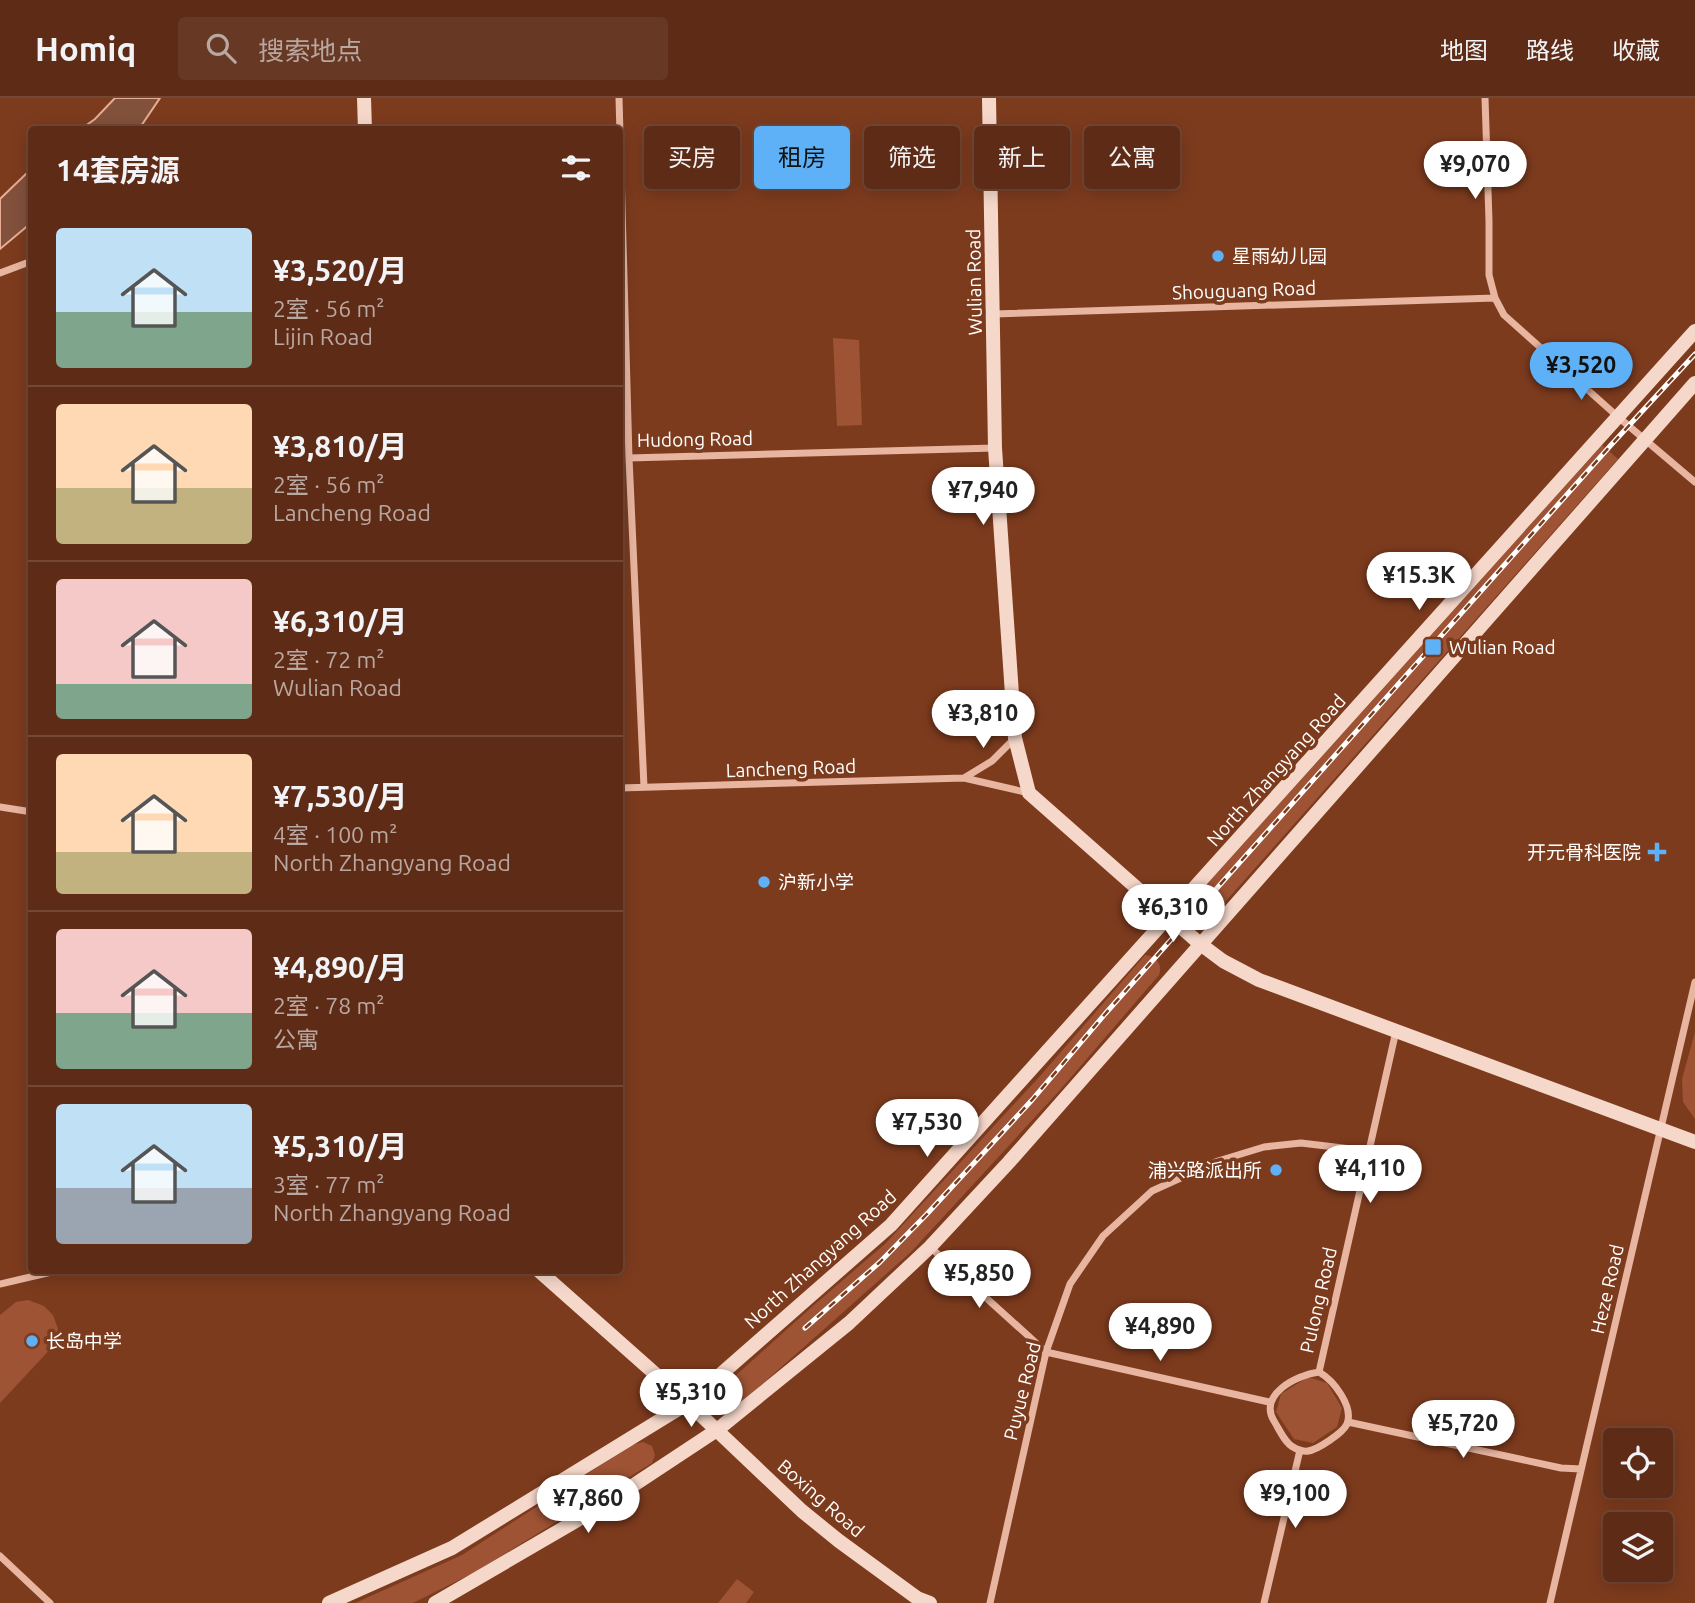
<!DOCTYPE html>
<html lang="zh">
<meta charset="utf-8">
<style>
:root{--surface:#5e2c16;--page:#673823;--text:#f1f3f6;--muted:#b9a7a1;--line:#734835;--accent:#5fb1f7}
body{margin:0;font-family:Ubuntu,"Noto Sans SC",sans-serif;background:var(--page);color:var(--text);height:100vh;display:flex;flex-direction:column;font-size:26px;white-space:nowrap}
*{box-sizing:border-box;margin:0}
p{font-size:23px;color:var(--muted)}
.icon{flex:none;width:38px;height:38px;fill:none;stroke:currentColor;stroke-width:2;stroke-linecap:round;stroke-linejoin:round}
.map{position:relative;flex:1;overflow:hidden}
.drawer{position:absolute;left:28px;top:28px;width:595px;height:1148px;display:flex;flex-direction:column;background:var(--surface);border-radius:7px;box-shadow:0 4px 18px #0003,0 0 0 2px var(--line)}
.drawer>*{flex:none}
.banner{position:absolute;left:644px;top:28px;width:665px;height:63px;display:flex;gap:14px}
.fabs{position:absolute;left:1603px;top:1330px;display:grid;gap:14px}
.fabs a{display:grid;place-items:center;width:70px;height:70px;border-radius:7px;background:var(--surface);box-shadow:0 4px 18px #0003,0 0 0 2px var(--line);font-size:35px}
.price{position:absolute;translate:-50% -60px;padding:0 16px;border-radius:24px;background:#fff;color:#222;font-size:23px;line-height:46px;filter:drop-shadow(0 2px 4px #0008)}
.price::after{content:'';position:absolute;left:50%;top:42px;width:21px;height:16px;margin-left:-10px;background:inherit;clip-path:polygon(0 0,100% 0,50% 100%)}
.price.active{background:var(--accent);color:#111}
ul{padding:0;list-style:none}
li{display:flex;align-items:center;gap:21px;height:175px;padding:0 28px}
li+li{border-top:2px solid var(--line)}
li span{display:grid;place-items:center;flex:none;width:196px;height:140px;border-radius:7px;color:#555}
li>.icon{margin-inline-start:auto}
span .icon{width:84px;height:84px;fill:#fffc;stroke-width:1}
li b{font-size:30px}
h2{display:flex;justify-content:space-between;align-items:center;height:84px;padding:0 28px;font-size:30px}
.pill{padding:0 24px;border-radius:7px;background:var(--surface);box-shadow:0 4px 18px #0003,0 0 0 2px var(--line);font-size:24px;line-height:63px}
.pill.active{background:var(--accent);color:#111}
header{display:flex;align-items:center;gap:42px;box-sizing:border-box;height:98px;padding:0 35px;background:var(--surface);border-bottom:2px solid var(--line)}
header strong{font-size:33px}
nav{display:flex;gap:38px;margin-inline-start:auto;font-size:24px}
.search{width:490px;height:63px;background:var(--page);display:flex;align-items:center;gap:18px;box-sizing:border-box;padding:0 24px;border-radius:7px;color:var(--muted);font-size:26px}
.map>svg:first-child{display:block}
</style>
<header>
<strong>Homiq</strong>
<div class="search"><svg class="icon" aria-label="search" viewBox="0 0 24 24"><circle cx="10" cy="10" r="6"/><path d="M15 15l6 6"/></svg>搜索地点</div>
<nav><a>地图</a><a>路线</a><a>收藏</a></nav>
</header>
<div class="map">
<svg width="1695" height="1505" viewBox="0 0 1695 1505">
<rect width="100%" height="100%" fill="#7d3b1e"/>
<path fill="#9d5334" d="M833 240 859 242 862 327 837 328Z
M1602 347 1618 361 1218 812 1212 813 1198 801 1199 795Z
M1145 857C1156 858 1163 866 1159 877L1060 992 911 1154 743 1303C734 1305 731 1303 726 1295L733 1280 814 1207 886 1145 1040 978Z
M1695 934V1021L1683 1004 1682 981Z
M28 1202 44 1208 53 1217 58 1231 56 1245 0 1305V1217L16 1204Z
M1308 1279 1327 1285 1342 1310 1337 1329 1313 1345 1294 1341 1276 1314 1281 1296Z
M643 1344 652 1348 655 1357 652 1365 475 1474 413 1505H355L462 1457 632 1347Z
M737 1481 754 1494 746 1505H718Z"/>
<path fill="#82513c" stroke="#e9ac94" stroke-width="2" d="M115 0H160L139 31H81L95 21Z
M31 71V125L0 151V101Z"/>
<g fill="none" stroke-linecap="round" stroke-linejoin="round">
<path stroke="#e8b5a0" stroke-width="7" d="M619 0 629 360 644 689
M1485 0 1489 123V177L1495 200 1504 217 1617 318 1695 384
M0 175 32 163
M994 216 1495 200
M629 360 995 350
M964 680 992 663 1015 640
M620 690 964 680 1029 695
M0 709 32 714
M930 1149 1046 1254 1269 1304
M0 1186 60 1172
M1319 1274 1396 933
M1319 1274C1333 1282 1354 1308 1347 1326 1343 1335 1317 1352 1308 1353 1304 1354 1296 1351 1293 1349 1285 1345 1279 1331 1274 1323 1258 1297 1296 1277 1319 1274Z
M1348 1324 1561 1370 1581 1371
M0 1458 50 1505
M990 1505 1046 1254 1070 1186 1103 1138 1152 1093 1218 1063 1264 1049 1301 1045 1368 1053
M1264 1505 1300 1352
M1550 1505 1695 884"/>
<path stroke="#f6d8cb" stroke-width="14" d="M364 0 365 32
M989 0 995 350 1015 640 1029 695 1199 845 1223 863 1259 882 1695 1044
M538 1172 688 1305 802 1413 839 1443 917 1500 930 1505
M329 1505 452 1450 688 1305 891 1127 1695 233
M435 1505 605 1406 717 1332 849 1225 930 1149 1009 1064 1695 285"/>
<defs>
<path id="rail" d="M805 1230 880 1164 926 1117 1032 1002 1105 916 1611 347 1695 256"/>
</defs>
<use href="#rail" stroke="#fff" stroke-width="5"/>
<use href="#rail" stroke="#7d3b1e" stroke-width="2.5" stroke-dasharray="8" stroke-linecap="butt"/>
</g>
<g fill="#5fb1f7" stroke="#7d3b1e" stroke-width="2.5">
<circle cx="1218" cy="158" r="7"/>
<rect x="1424" y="540" width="18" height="18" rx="3.5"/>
<path d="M1653.5 743.5h7v7h7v7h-7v7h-7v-7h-7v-7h7z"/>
<circle cx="764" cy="784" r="7"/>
<circle cx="1276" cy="1072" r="7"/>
<circle cx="32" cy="1243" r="7"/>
</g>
<g text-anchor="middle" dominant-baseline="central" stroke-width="7" stroke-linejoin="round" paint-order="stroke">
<g font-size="19" fill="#fff" stroke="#7d3b1e" text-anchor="start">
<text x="1232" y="158">星雨幼儿园</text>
<text x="1449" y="549">Wulian Road</text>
<text x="1641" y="754" text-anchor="end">开元骨科医院</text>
<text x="778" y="784">沪新小学</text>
<text x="1262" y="1072" text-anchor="end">浦兴路派出所</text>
<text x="46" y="1243">长岛中学</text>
</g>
<g font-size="19" fill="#fff" stroke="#7d3b1e">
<text transform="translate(974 184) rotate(-91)">Wulian Road</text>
<text transform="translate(1244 192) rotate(-2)">Shouguang Road</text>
<text transform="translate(695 341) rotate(-1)">Hudong Road</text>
<text transform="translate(791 670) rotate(-2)">Lancheng Road</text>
<text transform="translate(1276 672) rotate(-48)">North Zhangyang Road</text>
<text transform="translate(820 1161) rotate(-42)">North Zhangyang Road</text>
<text transform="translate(1607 1191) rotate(-77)">Heze Road</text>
<text transform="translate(1318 1202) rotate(-77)">Pulong Road</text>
<text transform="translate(1022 1293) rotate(-76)">Puyue Road</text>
<text transform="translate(821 1400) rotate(41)">Boxing Road</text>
</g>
</g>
</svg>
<div class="fabs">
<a><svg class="icon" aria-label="locate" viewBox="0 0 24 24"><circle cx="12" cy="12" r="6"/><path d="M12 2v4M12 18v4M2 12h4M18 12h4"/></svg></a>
<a><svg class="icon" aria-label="layers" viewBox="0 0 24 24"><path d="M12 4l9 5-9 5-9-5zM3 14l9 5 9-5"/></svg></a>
</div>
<b class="price" style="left:1475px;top:103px">¥9,070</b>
<b class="price active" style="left:1581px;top:304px">¥3,520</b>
<b class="price" style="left:983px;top:429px">¥7,940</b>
<b class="price" style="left:1419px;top:514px">¥15.3K</b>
<b class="price" style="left:983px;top:652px">¥3,810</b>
<b class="price" style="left:1173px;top:846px">¥6,310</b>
<b class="price" style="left:927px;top:1061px">¥7,530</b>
<b class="price" style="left:1370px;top:1107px">¥4,110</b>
<b class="price" style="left:979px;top:1212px">¥5,850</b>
<b class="price" style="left:1160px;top:1265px">¥4,890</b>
<b class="price" style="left:691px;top:1331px">¥5,310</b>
<b class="price" style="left:1463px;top:1362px">¥5,720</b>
<b class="price" style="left:1295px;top:1432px">¥9,100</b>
<b class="price" style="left:588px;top:1437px">¥7,860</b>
<div class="banner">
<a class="pill">买房</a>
<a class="pill active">租房</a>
<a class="pill">筛选</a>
<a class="pill">新上</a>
<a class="pill">公寓</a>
</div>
<section class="drawer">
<h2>14套房源<svg class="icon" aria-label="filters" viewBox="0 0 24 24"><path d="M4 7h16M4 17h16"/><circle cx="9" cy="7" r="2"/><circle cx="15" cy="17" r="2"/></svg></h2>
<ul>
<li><span style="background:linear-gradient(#bfe0f5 60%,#7fa58c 0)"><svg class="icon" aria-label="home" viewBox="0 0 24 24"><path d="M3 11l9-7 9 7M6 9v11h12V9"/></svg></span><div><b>¥3,520/月</b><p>2室 · 56 m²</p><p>Lijin Road</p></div></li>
<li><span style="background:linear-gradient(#ffd9b3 60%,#c2b280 0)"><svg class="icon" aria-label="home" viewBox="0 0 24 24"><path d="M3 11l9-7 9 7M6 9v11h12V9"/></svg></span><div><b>¥3,810/月</b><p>2室 · 56 m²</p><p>Lancheng Road</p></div></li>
<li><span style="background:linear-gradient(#f6c9c9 75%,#7fa58c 0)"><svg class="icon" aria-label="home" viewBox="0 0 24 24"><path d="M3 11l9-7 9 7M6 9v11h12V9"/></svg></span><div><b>¥6,310/月</b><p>2室 · 72 m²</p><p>Wulian Road</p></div></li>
<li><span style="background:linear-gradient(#ffd9b3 70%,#c2b280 0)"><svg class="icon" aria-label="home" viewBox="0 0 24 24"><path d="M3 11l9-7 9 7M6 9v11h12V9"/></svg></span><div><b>¥7,530/月</b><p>4室 · 100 m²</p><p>North Zhangyang Road</p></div></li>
<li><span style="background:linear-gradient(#f6c9c9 60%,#7fa58c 0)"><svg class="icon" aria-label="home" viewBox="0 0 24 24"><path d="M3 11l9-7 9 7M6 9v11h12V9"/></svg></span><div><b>¥4,890/月</b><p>2室 · 78 m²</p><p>公寓</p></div></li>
<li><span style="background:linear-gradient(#bfe0f5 60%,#9aa5b1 0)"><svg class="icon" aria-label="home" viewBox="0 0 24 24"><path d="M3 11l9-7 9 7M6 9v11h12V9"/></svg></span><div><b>¥5,310/月</b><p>3室 · 77 m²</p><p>North Zhangyang Road</p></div></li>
</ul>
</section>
</div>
